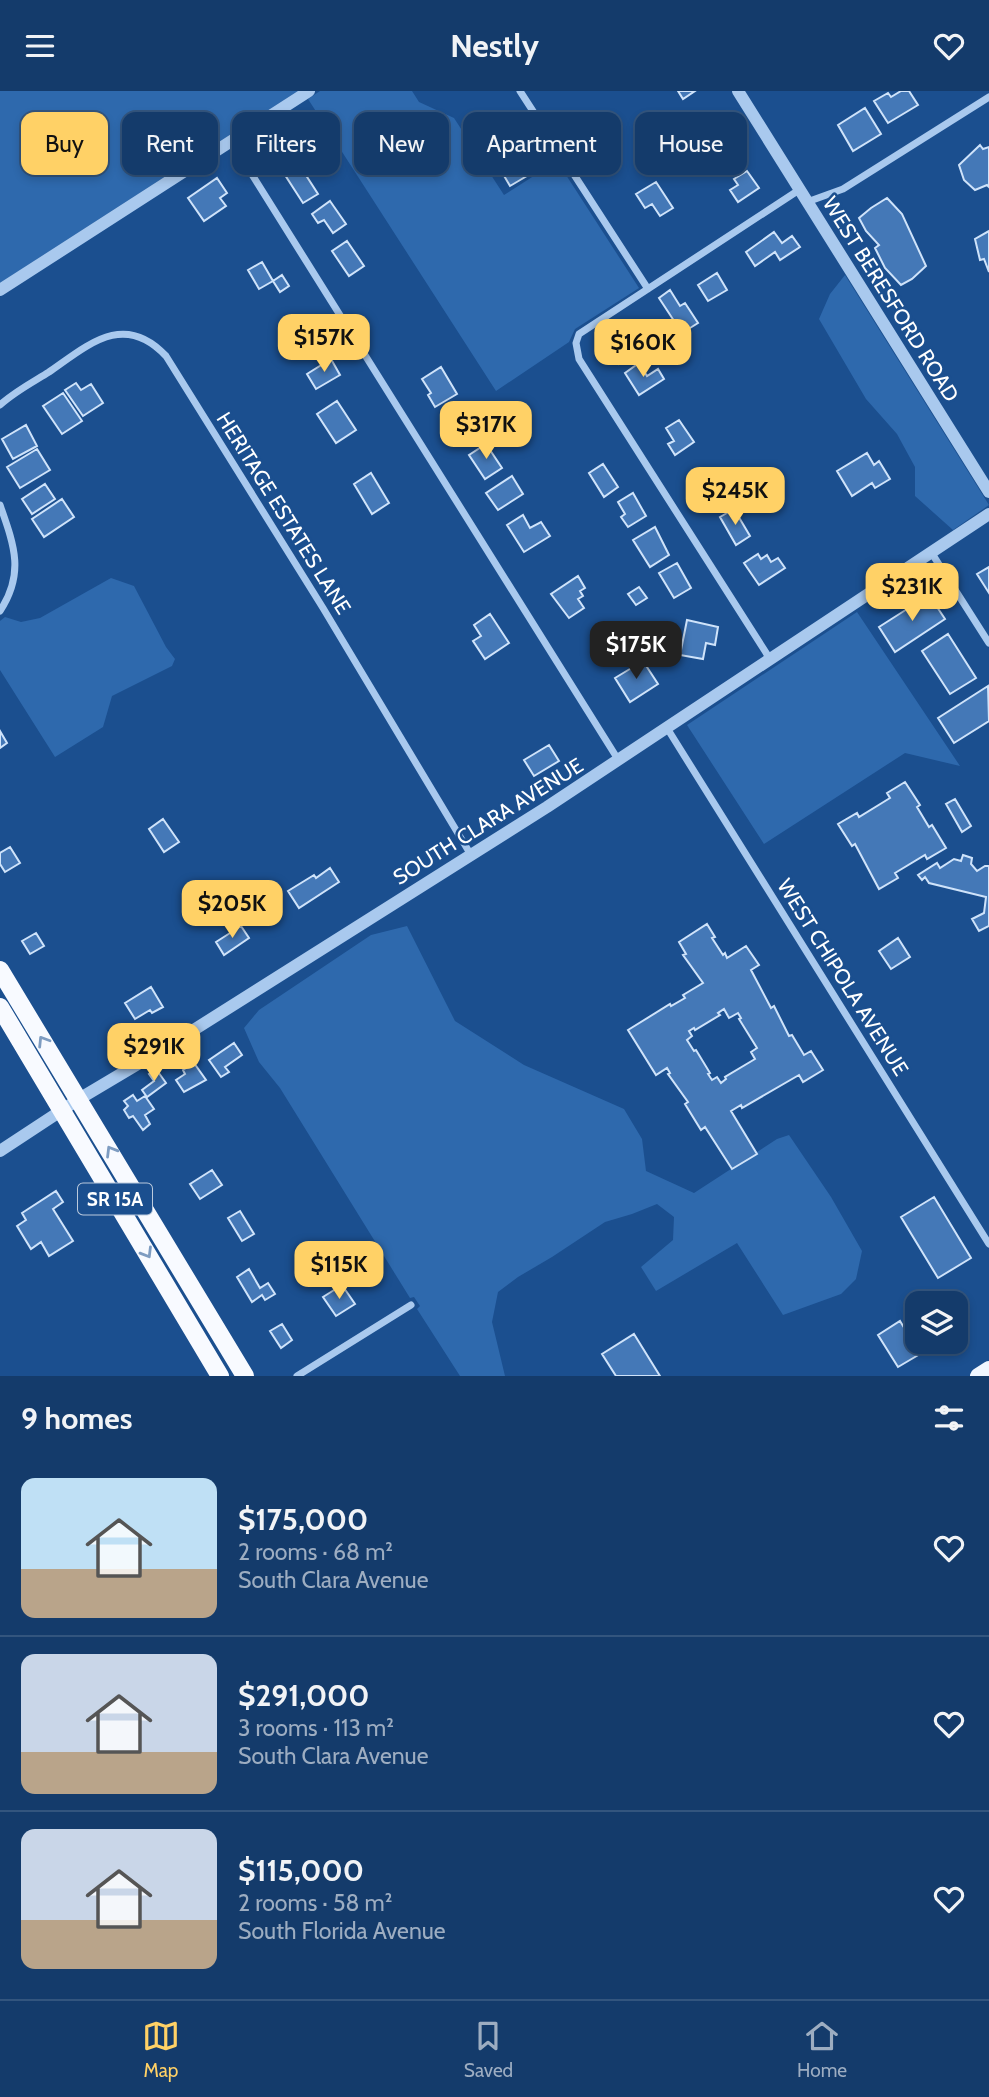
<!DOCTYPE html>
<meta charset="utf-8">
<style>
:root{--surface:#143b6b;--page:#214673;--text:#f1f3f6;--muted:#9dadc1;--line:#33557e;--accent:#ffd166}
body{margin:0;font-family:Cabin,sans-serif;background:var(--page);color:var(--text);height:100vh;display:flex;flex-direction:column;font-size:26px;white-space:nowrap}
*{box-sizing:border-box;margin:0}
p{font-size:23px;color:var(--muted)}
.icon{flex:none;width:38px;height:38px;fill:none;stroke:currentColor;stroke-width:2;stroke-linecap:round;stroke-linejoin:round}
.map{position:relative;height:1285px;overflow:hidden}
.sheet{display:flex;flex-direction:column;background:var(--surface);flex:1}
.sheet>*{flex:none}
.guide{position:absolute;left:21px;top:21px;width:948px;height:63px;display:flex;gap:14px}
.controls{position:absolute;left:905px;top:1200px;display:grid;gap:14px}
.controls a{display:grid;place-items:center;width:63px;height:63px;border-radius:14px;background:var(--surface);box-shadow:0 4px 10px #0003,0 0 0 2px var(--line);font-size:35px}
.price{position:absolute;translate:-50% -60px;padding:0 16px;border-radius:14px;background:var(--accent);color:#111;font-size:23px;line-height:46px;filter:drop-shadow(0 2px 4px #0008)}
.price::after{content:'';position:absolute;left:50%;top:42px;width:21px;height:16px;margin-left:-10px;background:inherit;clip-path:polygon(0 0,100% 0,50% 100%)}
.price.active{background:#222;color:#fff}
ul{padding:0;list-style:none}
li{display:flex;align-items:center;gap:21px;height:175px;padding:0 21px}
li+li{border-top:2px solid var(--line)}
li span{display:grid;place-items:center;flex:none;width:196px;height:140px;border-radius:14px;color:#555}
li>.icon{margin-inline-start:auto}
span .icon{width:84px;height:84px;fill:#fffc;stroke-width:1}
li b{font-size:30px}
h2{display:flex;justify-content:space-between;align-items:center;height:84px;padding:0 21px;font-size:30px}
.tag{padding:0 24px;border-radius:14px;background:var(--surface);box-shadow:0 4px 10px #0003,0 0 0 2px var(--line);font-size:24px;line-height:63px}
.tag.active{background:var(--accent);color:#111}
header{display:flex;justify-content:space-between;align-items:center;height:91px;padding:0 21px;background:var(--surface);font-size:32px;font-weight:700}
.menu{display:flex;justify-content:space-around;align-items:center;height:98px;border-top:2px solid var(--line);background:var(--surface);font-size:19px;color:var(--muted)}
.menu a{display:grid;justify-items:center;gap:4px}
.menu .active{color:var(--accent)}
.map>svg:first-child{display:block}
</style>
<header><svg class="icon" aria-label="menu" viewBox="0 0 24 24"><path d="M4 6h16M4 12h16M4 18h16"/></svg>Nestly<svg class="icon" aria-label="heart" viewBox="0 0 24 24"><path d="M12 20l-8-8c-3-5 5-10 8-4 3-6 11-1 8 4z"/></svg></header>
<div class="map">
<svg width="989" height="1285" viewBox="0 0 989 1285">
<rect width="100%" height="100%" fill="#1b4f8f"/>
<path fill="#2e69ad" d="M0 0H298L0 192Z
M320 0H412L419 11 454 27 504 104 557 70 639 197 575 238 569 251 496 300 308 8Z
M845 184 989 414 953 439 915 405V376L897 343 866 308 819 228 830 203Z
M111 487 134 495 166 556 175 568 172 575 112 605 103 636 55 666 0 579V530L5 526 21 531 40 527Z
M857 521 960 675 905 662 764 753 687 634Z
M407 835 455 930 524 974 624 1018 642 1048 646 1080 694 1102 777 1048 789 1044 831 1106 862 1160 856 1188 841 1203 783 1224 737 1152 656 1200 641 1176 673 1149 674 1126 657 1113 632 1123 605 1131 552 1166 518 1186 498 1201 492 1231 505 1285H460L417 1218 420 1215 414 1206 410 1207 280 997 259 971 244 937 259 919 371 844Z"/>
<path fill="#4478b7" stroke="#cfe3fa" stroke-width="2" fill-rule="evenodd" d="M678 0H695L683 8Z
M901 0H909L918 14 888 32 874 10 888 2 891 6Z
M865 17 881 43 853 60 838 34Z
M598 29 615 57 602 65 585 37Z
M725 48 740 70 728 78 721 68 714 72 706 60Z
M980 54 983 58 989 56V96L987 94 975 99 964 89 959 74Z
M518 58 532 82 510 95 496 71Z
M300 75 318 103 303 112 285 84Z
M747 80 759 97 738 111 730 99 738 94 734 88Z
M217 87 227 102 220 107 226 115 204 130 188 107Z
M656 91 673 117 660 125 652 113 645 117 636 103Z
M887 107 902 123 926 175 912 188 901 194 885 177 875 157 879 154 866 140 859 127 871 117Z
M330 110 346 133 333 142 324 129 318 132 312 123Z
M989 140V181L984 168 980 169 975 148Z
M774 141 782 152 792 145 800 156 780 169 775 161 755 175 746 161Z
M347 150 364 175 349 185 332 160Z
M262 171 273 190 259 198 248 179Z
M717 182 727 199 708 210 698 194Z
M282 184 289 195 280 201 273 190Z
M670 199 680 215 685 212 698 232 682 242 659 207Z
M615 237 633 264 619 273 601 246Z
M331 268 340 284 316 298 307 283Z
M639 272 647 285 658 278 664 288 639 304 625 282Z
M441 276 457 303 435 316 428 304 431 302 422 288Z
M76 292 81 299 91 293 103 312 83 325 65 299Z
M63 302 82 330 62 343 43 315Z
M337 310 356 339 336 352 317 323Z
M679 329 694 351 675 364 668 353 674 350 666 337Z
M26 334 37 355 13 368 2 348Z
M486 353 502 377 485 388 469 364Z
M37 358 50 379 20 397 7 376Z
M867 362 874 374 879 370 890 388 875 397 872 392 852 405 837 380Z
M603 373 618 396 604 406 589 382Z
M371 382 389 412 372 423 354 393Z
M512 385 523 403 498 419 486 402Z
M45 393 55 408 32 423 22 408Z
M633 402 646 425 628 436 621 426 625 423 618 411Z
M62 408 74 426 44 446 32 428Z
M734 418 750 445 736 454 720 426Z
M523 424 530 437 541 431 550 445 524 461 507 434Z
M655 436 669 464 650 476 633 449Z
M758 463 761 468 767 464 771 471 778 467 785 477 759 494 744 472Z
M677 472 691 497 674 507 659 482Z
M989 476V502L977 483Z
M578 485 585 497 580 500 583 505 578 508 584 517 569 527 551 503Z
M639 496 647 507 636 514 628 503Z
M929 504 945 528 895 561 879 536Z
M490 523 509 552 485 568 473 550 481 545 474 534Z
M687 529 718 536 715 554 706 552 703 568 680 564Z
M948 543 976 587 950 603 922 560Z
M643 570 658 593 630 611 615 587Z
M988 595 989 630 954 652 938 627Z
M0 640 7 652 0 657Z
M549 654 559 670 534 685 524 669Z
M905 691 920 714 917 716 929 736 932 734 946 757 927 768 925 764 895 782 898 787 879 798 855 753 852 755 838 733 857 722 859 726 890 707 887 702Z
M955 708 971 735 962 741 946 713Z
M163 728 179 751 164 761 149 738Z
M10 756 20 772 5 781 0 773V762Z
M963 764 972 767 971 773 977 780 985 775H989V835L979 840 972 828 984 822 986 806 929 792 925 786 922 789 918 784 937 772 940 777 954 768 961 770Z
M330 777 339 791 299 817 288 800 314 784 316 787Z
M707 833 715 846 712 847 723 864 725 862 727 867 746 855 759 874 751 879 771 917 774 915 789 945 792 944 804 964 811 960 823 979 803 991 799 984 742 1017 741 1014 731 1020 757 1063 732 1078 705 1036 701 1039 685 1013 688 1011 668 983 670 982 667 977 656 984 628 939 670 913 671 915 685 907 683 904 703 892 683 864 686 863 679 851ZM724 918 729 927 738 922 741 927 739 928 757 957 751 961 755 968 725 986 726 988 721 992 717 986 712 989 708 983 710 982 696 959 694 960 687 949 692 945 689 940 694 937 695 939 720 924 718 922Z
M241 835 249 847 224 864 216 851Z
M36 842 44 855 30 863 22 850Z
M898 847 910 866 891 878 879 860Z
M151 896 163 916 152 922 150 919 135 928 125 912Z
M234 952 242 964 225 976 229 981 221 986 209 969Z
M194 972 206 989 184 1001 176 989 185 983 183 979Z
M156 978 166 992 147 1006 142 999 154 990 149 983Z
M133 1004 137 1010 145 1005 154 1018 145 1024 150 1033 143 1039 133 1025 129 1027 124 1019 128 1015 124 1010Z
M212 1079 222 1094 200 1108 190 1093Z
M56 1100 63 1111 53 1118 73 1150 49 1165 41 1151 31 1158 17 1135 26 1129 22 1122Z
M934 1106 971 1167 938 1187 901 1126Z
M240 1120 254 1143 242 1150 228 1127Z
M249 1178 260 1197 268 1192 275 1203 265 1209 262 1204 252 1211 237 1186Z
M342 1194 355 1213 336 1225 323 1206Z
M900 1230 920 1263 898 1276 878 1244Z
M282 1233 292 1249 281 1257 270 1240Z
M634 1243 660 1285H616L602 1263Z
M920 1251H935L924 1258Z"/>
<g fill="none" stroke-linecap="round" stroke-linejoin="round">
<path stroke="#a9c9ee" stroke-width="7" d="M520 0 648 198
M231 50 619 670
M807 111 843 98 989 6
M0 314C14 301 33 291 49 281 88 254 124 220 166 265L323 517 471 764
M0 414C14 454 25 482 0 520
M931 461 989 552
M770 568 579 268 576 252 579 243 799 99
M667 637 989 1153
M297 1285 411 1214"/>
<path stroke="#a9c9ee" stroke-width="12" d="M738 0 989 401
M0 199 309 0
M0 1060 79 1008 173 952 547 716 989 423"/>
<path stroke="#f0f6ff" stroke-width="16" d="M978 1285 989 1278"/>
<path stroke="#f8faff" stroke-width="18" d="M0 879 245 1285
M0 916 220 1285"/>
</g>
<defs><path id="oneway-chevron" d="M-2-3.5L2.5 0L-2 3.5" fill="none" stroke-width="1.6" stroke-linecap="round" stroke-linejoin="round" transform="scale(1.75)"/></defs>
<g stroke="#7e9cc1">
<use href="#oneway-chevron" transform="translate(43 950) rotate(-122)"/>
<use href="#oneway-chevron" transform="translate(111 1060) rotate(-121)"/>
<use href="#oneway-chevron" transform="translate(147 1162) rotate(59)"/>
</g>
<g text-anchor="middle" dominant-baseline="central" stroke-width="5" stroke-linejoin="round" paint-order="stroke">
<rect fill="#1b4f8f" stroke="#bbcadd" stroke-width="2" x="78" y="1092.5" width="74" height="31" rx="5"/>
<g font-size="19" font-weight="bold" fill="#fff">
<text x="115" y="1108">SR 15A</text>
</g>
<g font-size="21" fill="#fff" stroke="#1b4f8f">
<text transform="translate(891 208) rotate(58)">WEST BERESFORD ROAD</text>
<text transform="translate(284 422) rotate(58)">HERITAGE ESTATES LANE</text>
<text transform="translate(488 730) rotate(-32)">SOUTH CLARA AVENUE</text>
<text transform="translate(843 886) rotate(58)">WEST CHIPOLA AVENUE</text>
</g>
</g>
</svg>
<div class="controls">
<a><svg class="icon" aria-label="layers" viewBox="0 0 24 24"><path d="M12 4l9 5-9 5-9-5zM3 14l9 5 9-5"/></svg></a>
</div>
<b class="price" style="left:324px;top:283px">$157K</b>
<b class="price" style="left:643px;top:288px">$160K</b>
<b class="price" style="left:486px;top:370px">$317K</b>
<b class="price" style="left:735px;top:436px">$245K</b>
<b class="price" style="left:912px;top:532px">$231K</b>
<b class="price active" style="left:636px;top:590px">$175K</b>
<b class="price" style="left:232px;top:849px">$205K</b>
<b class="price" style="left:154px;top:992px">$291K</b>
<b class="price" style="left:339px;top:1210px">$115K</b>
<div class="guide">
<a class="tag active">Buy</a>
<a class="tag">Rent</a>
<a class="tag">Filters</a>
<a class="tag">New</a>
<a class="tag">Apartment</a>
<a class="tag">House</a>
</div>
</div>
<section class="sheet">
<h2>9 homes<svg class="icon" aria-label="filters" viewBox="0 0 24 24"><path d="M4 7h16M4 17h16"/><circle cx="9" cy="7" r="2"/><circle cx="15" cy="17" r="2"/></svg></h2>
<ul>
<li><span style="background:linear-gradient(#bfe0f5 65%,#b9a48a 0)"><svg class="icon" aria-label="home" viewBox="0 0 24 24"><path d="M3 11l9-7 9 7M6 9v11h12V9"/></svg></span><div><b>$175,000</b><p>2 rooms · 68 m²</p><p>South Clara Avenue</p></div><svg class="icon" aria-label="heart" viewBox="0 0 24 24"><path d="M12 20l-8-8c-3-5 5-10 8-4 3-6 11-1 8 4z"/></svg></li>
<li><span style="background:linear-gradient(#c9d6e8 70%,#b9a48a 0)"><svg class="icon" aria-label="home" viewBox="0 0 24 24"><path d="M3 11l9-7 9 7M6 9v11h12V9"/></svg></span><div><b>$291,000</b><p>3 rooms · 113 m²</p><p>South Clara Avenue</p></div><svg class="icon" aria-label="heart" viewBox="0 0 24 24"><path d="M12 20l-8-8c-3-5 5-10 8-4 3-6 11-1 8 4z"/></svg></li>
<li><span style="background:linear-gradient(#c9d6e8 65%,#b9a48a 0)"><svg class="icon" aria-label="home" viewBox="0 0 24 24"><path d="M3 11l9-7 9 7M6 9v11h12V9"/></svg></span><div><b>$115,000</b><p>2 rooms · 58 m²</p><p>South Florida Avenue</p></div><svg class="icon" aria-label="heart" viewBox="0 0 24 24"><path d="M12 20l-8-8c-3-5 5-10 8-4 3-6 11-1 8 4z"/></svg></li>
</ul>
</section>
<nav class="menu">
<a class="active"><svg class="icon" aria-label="map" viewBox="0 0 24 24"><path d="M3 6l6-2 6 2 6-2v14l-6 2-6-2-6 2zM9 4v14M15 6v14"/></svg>Map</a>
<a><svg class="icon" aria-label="saved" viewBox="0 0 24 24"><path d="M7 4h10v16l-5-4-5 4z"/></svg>Saved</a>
<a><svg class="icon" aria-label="home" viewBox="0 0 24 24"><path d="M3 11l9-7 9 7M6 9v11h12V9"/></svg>Home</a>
</nav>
